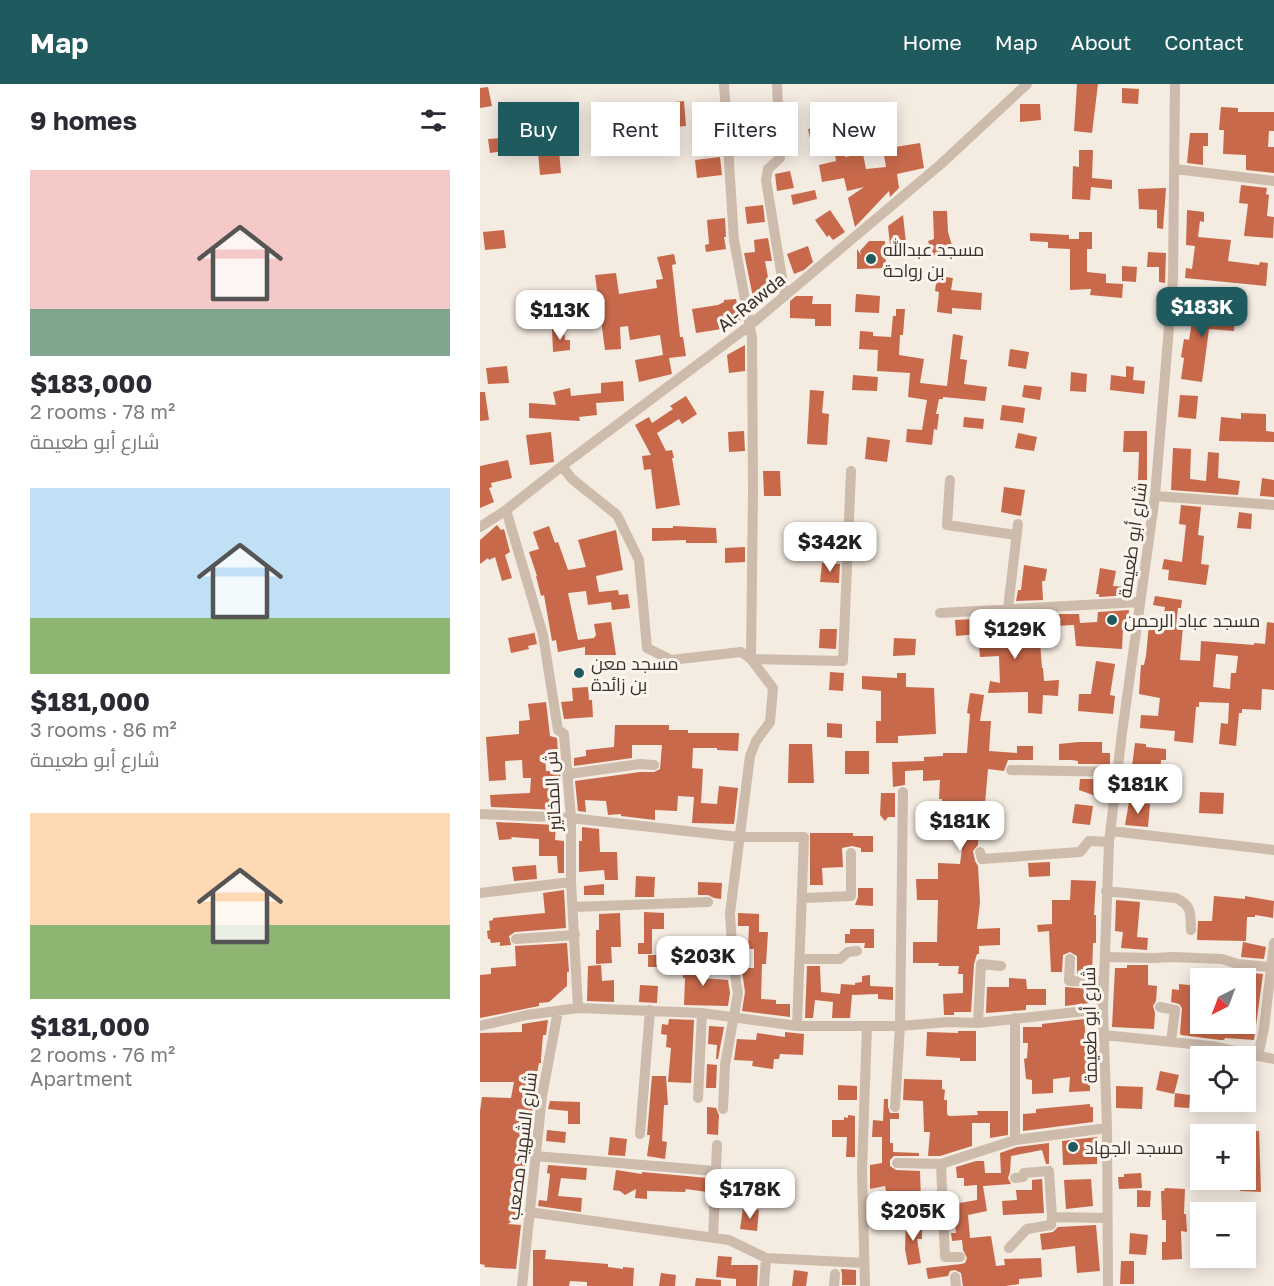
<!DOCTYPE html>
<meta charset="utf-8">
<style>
:root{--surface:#fff;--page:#f2f2f3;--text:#2b2b33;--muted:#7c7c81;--accent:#1f5a5e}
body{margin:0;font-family:"Golos Text",Cairo,sans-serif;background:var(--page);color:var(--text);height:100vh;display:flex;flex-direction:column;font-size:22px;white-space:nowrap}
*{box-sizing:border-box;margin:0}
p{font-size:20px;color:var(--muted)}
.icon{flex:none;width:33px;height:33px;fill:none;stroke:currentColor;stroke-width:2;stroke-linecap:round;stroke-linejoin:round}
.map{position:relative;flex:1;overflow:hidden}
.sheet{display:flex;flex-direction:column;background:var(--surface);width:480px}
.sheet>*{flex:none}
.hud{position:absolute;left:18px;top:18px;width:570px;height:54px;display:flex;gap:12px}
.needle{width:39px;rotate:222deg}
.controls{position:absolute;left:710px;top:884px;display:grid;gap:12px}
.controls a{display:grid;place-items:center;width:66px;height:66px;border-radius:0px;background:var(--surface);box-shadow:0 3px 15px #0003;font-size:30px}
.price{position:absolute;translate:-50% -51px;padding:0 14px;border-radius:12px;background:#fff;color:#222;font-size:20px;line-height:39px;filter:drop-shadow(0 2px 3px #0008)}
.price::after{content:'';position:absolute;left:50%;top:36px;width:18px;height:14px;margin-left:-9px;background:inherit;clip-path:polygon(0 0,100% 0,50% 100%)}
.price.current{background:var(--accent);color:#fff}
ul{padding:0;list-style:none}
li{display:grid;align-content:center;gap:12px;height:318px;padding:0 30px}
li span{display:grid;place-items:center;height:186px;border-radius:0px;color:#555}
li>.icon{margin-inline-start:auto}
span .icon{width:108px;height:108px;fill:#fffc;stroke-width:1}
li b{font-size:26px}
h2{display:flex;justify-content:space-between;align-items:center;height:72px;padding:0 30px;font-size:26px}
.chip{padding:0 21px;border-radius:0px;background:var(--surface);box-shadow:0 3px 15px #0003;font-size:21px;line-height:54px}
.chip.current{background:var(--accent);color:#fff}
header{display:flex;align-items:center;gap:36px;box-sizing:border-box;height:84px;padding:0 30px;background:var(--accent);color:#fff}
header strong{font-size:28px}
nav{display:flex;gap:33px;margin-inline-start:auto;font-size:21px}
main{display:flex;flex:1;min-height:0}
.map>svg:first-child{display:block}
</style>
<header>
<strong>Map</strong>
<nav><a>Home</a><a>Map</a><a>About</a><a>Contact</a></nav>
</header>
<main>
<section class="sheet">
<h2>9 homes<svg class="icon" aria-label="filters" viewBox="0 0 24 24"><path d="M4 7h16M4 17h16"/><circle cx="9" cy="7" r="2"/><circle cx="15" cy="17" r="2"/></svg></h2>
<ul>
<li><span style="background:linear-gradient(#f6c9c9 75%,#7fa58c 0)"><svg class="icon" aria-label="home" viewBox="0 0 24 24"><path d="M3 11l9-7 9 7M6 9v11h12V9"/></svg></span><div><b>$183,000</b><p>2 rooms · 78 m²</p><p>شارع أبو طعيمة</p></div></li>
<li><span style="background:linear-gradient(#bfe0f5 70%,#8fb573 0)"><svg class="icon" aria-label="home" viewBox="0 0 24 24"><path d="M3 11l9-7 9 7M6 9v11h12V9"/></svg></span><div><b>$181,000</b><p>3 rooms · 86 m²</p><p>شارع أبو طعيمة</p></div></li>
<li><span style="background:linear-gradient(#ffd9b3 60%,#8fb573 0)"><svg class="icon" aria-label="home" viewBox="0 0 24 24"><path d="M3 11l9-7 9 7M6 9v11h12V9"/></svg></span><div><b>$181,000</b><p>2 rooms · 76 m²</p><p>Apartment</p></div></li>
</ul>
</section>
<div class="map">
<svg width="794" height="1202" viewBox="0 0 794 1202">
<rect width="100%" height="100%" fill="#f4ebe1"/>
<path fill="#c8694b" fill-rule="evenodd" d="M597 0H618L612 49 594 47Z
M8 3 12 22 0 24V4Z
M642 4 659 5 658 20 642 19Z
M204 17 206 42 196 43 194 18Z
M540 20H560L561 36 540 38Z
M741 23 758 24V28H794V47H789L788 63H794V89L766 86V71L743 70 744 46H739Z
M81 31 82 47 57 49 56 33Z
M134 32 135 50 113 52 111 34Z
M239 37 240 57 227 59 224 38Z
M358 40 360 55 331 59 328 45Z
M53 48 55 70 41 71 40 61 46 60 44 49Z
M710 49H728V62H723V81L707 79Z
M22 54 24 67 10 69 8 55Z
M440 59 444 84 417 90 419 104 410 113 409 107 375 143 368 114 384 103 367 107 364 94 342 98 339 81 356 77 354 62 364 61 365 73 383 70 386 85 406 83 403 65Z
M79 66 81 89 60 91 58 68Z
M599 66H613L612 94 632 96V105L611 103 610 116 592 115 593 82 599 83Z
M240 73 242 91 217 94 215 76Z
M310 87 314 104 297 107 295 90Z
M761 101 787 104 786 110 789 111 787 132 794 133 793 154 764 152 768 120 759 119Z
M686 104 683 145 677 144V126L659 125 658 105Z
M335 106 337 115 313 121 311 111Z
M283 121 285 138 267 140 265 123Z
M350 126 365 148 353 156 349 151 347 153 335 136Z
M707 126 724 128V138L720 137 718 153 751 156 748 177 779 181 780 178 788 179 786 202 705 194 706 184 712 185 715 162 706 161Z
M453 127H467L468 148 473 165 453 172 448 157 454 155Z
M423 131 426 159 410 161 408 142Z
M245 134 246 153H244L246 165 226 168 225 161 229 160 227 136Z
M24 146 26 164 5 166 3 148Z
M599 148H612V165H607V188L626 190V199L643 200 642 214 610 211 611 205 590 206V165L568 164V158L550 157V149L589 151V155H599Z
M288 154 292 177H285L289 199 288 203H284L285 217 274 218 264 169 275 168 274 156Z
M389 157H405L406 184 377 185V165L381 171 380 167Z
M328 162 333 178 324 186 314 190 307 170Z
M668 168 686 169 685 199 679 198V183H667Z
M194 170 196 180 192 181 200 253H203L206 272 189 274 192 290 159 298 155 276 183 271 180 251 150 256 148 242 140 243 141 265 125 266 115 191 136 189 139 210 177 204 176 196 183 195 177 173Z
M642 182 657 183 656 198 642 197Z
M457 192 473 194 471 206 502 209 501 226 472 224V230L457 228 459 208 455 207Z
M376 210 400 212 399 229 375 228Z
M316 212H333L332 220H351V242H335V235L310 234V217Z
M713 213 726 214 725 228 755 230 754 247 729 245 722 298 701 295 704 274 701 273 704 255 709 256 714 225H712Z
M256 215 260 236 248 240V244L216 249 212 225 238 221 244 218V216Z
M416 225H425L423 251H420L419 271 444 275 440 299 467 302 473 250 483 252 480 275 487 276 484 300 507 303 505 317 463 313V315H459L456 330H459L457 346 454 345 452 361 426 358 427 345 442 346 447 316 428 313 430 289 397 287 398 266 379 265 380 247 393 248V252L411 253 413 232H416Z
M84 244 85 256H90V266L73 268 72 245Z
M265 261V287L249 289 247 271Z
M530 265 549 268 546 285 528 282Z
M27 282 29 299 8 300 6 284Z
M646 282 654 283 653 296 665 297 664 310 630 306 631 291 646 293Z
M591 288 607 290 606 308 590 307Z
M373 291 398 293 397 307 372 306Z
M143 297 144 317 116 319 117 331 99 333 100 337 49 334V319L76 321 73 308 90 304 91 312 121 309V299Z
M544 301 562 303 560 316 542 313Z
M330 306 344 307 342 329 349 330 347 361 327 360Z
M0 308H5L9 336 0 337Z
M700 311 718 312 716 335 698 333Z
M206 312 217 330 202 340 199 335 177 349 186 367 192 366 194 374H192L200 421 176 425 171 385 164 386 162 372 171 371 155 341 169 333 172 339 193 325 190 322Z
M522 321 545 324 543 339 520 336Z
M761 329 786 330V347L794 348V358L739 357 741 333 761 335Z
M484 333 504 335 503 345 483 343Z
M264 347 265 367 249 368 248 348Z
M644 347H667V396H658L659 368H643Z
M71 348 74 378 50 381 46 351Z
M538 349 557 353 554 367 535 364Z
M387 353 410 356 407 378 385 375Z
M693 364 711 365 710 395 726 397 728 368 739 369 738 394 760 397 758 411 691 406Z
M28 376 32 394 11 399 12 403 9 404 14 418 0 424V382Z
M283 387H300L301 412H284Z
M782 394 794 396V413L780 412Z
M524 403 545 406 541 432 521 428Z
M701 421 721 423 718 451 724 452 721 480 729 481 726 501 688 496 689 486 682 485 684 475 702 478 706 441 699 440Z
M759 428 772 430 771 445 757 444Z
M17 441 21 446 24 445 30 468 25 471 32 494 22 497 15 473 9 476 8 474 0 480V456Z
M69 442 75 459 78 458 88 486 106 483 98 456 136 446 143 486 116 492 119 508 138 506 139 511 148 510 150 524 132 526 131 518 108 521 106 507 88 509 98 556 114 554 116 551 114 540 131 538 136 571H105V563L78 568 76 556 72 557 64 511 61 512 56 492H57L49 468 59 465 53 448Z
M193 442 236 444 237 459H206V456L172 457V444H193Z
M265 463V478L245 479V464Z
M342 479 360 480 359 499 340 498Z
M544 481 567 485 565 497H562L563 516 536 517 538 506H541Z
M620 484 636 487 633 502 651 503V511L619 513V510H616Z
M675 512 702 516 701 524H698L696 542H703L700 576 720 577 721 557 774 561V559L785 560 787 538 794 539V606L782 605 781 626 762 625V629H759L756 662 739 660 741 639 748 640 749 619 719 618V623H716L713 659 694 657 695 647 660 644 661 631 678 632 680 614 659 610 661 581H664L666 572 669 540 682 541 685 523 673 521ZM736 570 758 572 756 589H751L750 605 733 603Z
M649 526 647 545H643L642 565 596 562 594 541 575 542 574 530H599L600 539 617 538 618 528Z
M558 531 562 584H563L564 597 579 596 578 612 563 611 562 630 548 629V608L508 609 510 597 520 599 519 572 500 573 498 550 476 552 475 536 495 535 496 540H498V536L504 535 506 555 525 554 535 553V532Z
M340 545H357L356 565 339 564Z
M54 547 57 560 48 562 49 565 31 569 28 554 54 549Z
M414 554 436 555 435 571 413 572Z
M616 577 635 580 630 611 635 612 633 630 598 627 599 610H611Z
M350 588 364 589 363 607 349 606Z
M417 589H426V603L454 604 456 650 418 652V659H396V637H401V607L382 605V592L417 594Z
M108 603 109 616H112L113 633 84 635 81 618 93 617 92 604Z
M490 609 504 611 500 637H511L509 667 537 669V662H553V676H528L524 687 508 685 504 731 499 730 498 761 493 767 495 777 498 782 500 818 497 845 520 844V861L499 862V870H497L494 880 491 928H474V931H464L463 910 483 909V890H478L479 882H458L459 879H433V858H457L458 816H437L436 795H458V779L480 780 484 750H462V715H459L460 696 443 697V686L425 687V701L413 703 412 678 444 677V673L463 672V669H487L490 630 487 629Z
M66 618 70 652 77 654 78 669 65 670 66 687H80L82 718H78V726L11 723 10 711 50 709 51 694H43L42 676 25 677 26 696 9 697 6 653 39 650V637L50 636 48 620Z
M347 639 362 640V654L347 653Z
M135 641H189V646H208V649H259L258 667 237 666V664H213L212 684 223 685 221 719 237 720 239 702 258 704 254 740 212 739 214 713 198 712 197 727 175 726V736L141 732V730L128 731 126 717 105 716 106 728 98 727 95 697 160 688H174L180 685 182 661H152V674L94 682V674L106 672V666L134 663Z
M599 658H622V669H630V680H598V677L592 676H579V660Z
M655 659 666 660V663L686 665V676H681L680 695 691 696 690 713 663 710 665 691 651 690Z
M309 660H332L334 699H308Z
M365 667H389V690H365Z
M600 695H623L621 710 613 711 599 706Z
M720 708 744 709 743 730 719 729Z
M401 709H415V733H408L405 737 400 731Z
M649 718 670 720 668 743 645 741Z
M595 720 613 722 610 741 592 739Z
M16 738 76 741 75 756 84 757V789H78L77 772H59V755L31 753 32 755 19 756Z
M102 743 119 745 120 768H137L138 796H125L124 786 99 788V757H102Z
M330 749H373V752H393V768H381V764L372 762 362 764 363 783 342 784 343 801H330Z
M570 778V792L549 793 548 779Z
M56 781 57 795 34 797 32 783Z
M156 792 175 793 174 813H155Z
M591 796 616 797 614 831H616V859H613L612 890H597V872L590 868 583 871 582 888H571L569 847 558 848 557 841 572 840V816H590Z
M218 798 242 799 241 815 234 814 228 811H218Z
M124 800V811H104V802Z
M378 804H393V822L375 821 378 813Z
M84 806 86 844 35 848 29 852 31 861 20 862V858L11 859 10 855H8L7 847 10 846 9 837 13 836V834L65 829 63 809Z
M734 812 765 815V812L794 817 793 834 775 831V833H767L766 857 717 856 718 837H732Z
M636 816 660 818 657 853 668 854 667 866 641 864 643 848 635 847Z
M164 828 184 829V845H172V870H158V859H164Z
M140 829 141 863H131L132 879 116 880V846H119V830Z
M258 829 279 830V848H288L286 880H282L281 915 296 916V920H310V933L262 927 265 908 262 887 263 884H274V865H268L269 842H258Z
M370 845H394V864H384L385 859H365V850H370Z
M763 858 786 863 784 875 761 873Z
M87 859 89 888H87V902L69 918 59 919V922L0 934V891L11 890V884L36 882 35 862Z
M168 871H186L185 883H168Z
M219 875 220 894 248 896 250 909 248 922 204 921 205 894H203V876Z
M121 881 122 897 134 896V918L107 917 108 882Z
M647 881H668V901L677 902 676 917 673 922 675 929 674 945 632 943 635 884H647Z
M327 882H340L341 908 360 910 361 900 375 901V899L382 898V892L390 891V902L413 903V916L398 915V910L372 911 370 934H352L353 918 335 916 333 934H325Z
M761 888 783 890 774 956 745 954 744 956H740L701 951 700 949 702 924 699 920 691 918 692 905 699 906V900L720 902V939H765V894H760Z
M529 894 546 895 547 905H566V921H546V926L506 929 507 903H529Z
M160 901 178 902 177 919 159 918Z
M585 903 609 905 610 919 585 922Z
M189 935 214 936 211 999 188 998 191 964 186 963 187 951 181 950 182 940 188 941Z
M604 935 606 954 611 953 613 978 614 994H610V1007L589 1008 590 993 573 995V1009L552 1010V996L546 995 544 975 547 974 548 959H543V943H562V940Z
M68 936 66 951H63L61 975V979H59L53 1010 52 1037H46L45 1054H50L49 1064H47L42 1110V1130L28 1140 41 1141 36 1185 4 1183 5 1181 0 1180V1027L2 1013 31 1014 34 998H0V949L42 948V940Z
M229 942 244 943 238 975H236L237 961 228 960Z
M478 947H496V977H480V974L446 972 447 948 478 949Z
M305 948 324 950 323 971 300 970 299 975H294L293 985 272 982 273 977 254 976 257 955 276 956 277 949 305 953Z
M227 980 237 981 236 1004H226Z
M680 987 699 991 694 1010 676 1006Z
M172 992H186L188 1021H184L182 1057 187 1058 185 1075 167 1072 170 1051H167Z
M424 995 462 996V1005L465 1006 464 1016H467V1030L469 1032 498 1031 497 1027H528V1051L510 1054V1039H492V1062L460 1072H448L450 1048H444L443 1017 423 1016Z
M358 1001 377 1002V1016H358Z
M636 1002 663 1003 662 1025 636 1024Z
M695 1009 710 1011 709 1024 694 1023Z
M404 1015H408V1023L410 1029H419V1035H410V1059H413V1068L439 1069V1072H414L410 1076V1082L416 1086 440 1087 441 1118H413L416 1132 400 1135 397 1120 410 1118H408L405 1102 390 1105V1081L402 1079V1053H392L393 1036 403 1037Z
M70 1017 100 1018V1040H88V1027L68 1025Z
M610 1020V1023H613V1038L543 1047V1030L556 1029V1025Z
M227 1023 236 1024 239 1031 238 1051 227 1050Z
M368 1031 375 1032V1073H366L367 1053H352V1036H364V1033L368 1034Z
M67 1046 86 1048 85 1059 66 1057Z
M765 1047H779L781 1108 760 1107 761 1095H765Z
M130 1053 147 1055 145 1072 128 1071Z
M617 1053V1080L583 1081 582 1057Z
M569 1059V1080H566L562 1066 531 1072 530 1088 528 1094 531 1100 503 1102 507 1127 488 1131 490 1154 511 1152 516 1182 525 1181 524 1175 561 1174 562 1193 539 1195V1200L525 1202H483L481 1189 475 1186 470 1187 468 1192 448 1195 446 1184 481 1180 485 1179 487 1174 483 1166 482 1156 472 1157 471 1149H476L475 1139H477L474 1120 497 1116V1101L484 1102V1094H477L476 1083 496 1077H504L505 1089H521L520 1069 537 1063Z
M68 1081 107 1084 106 1096 81 1094 78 1112 102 1114 101 1128 58 1122 59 1116 67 1117 70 1090 67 1089Z
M136 1086 162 1090V1088L228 1094 227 1108 206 1105 205 1108 167 1107V1115L155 1114 156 1105 145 1111 140 1107 133 1106Z
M661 1089 662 1104 639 1105 638 1093H644V1090Z
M562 1095 564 1129 523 1131 522 1117 537 1116 536 1106H552V1096Z
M611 1095 613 1122 586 1125 584 1096Z
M685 1104 705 1105 704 1130H706L707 1148 701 1147 702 1175 682 1176V1158H686V1136H682L681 1107H684Z
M657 1106 671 1107 670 1123H657Z
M263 1124 279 1126 277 1147 260 1145Z
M426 1137H442V1155H437L441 1179 428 1181 425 1165Z
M616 1141 620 1187 597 1189 595 1162 562 1166 560 1150 573 1148 578 1143Z
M650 1149 668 1151 666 1171 649 1170Z
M53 1166H66L65 1175 128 1180V1183L143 1185V1183L154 1184 153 1202H107V1198L90 1197 89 1202H53Z
M238 1172 252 1173 251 1181H278L277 1202H256V1195L236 1193Z
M641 1177H654V1200H640Z
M361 1185 376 1186V1201H362V1190Z
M314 1186 328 1188 326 1202H312Z
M181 1189 196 1191 195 1202H179Z
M216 1194 241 1196V1202H215Z"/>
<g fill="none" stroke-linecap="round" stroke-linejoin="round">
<path stroke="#cdbbac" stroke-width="10" d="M297 0 300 74 288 85 286 96 305 212
M695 85 794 97
M82 382 92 395 137 431 159 476 167 564 191 576 261 568 271 575 363 577 371 387
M470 396 467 441 536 451
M675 412 794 421
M26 426 63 551 78 646 84 650 91 734V798L98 924
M0 443 26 426 82 382 269 242 461 80 547 0
M528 524 538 440
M460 529 660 518
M531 686 638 688
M89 690 160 680 174 681
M0 730 91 734 259 753H324L317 942
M631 747 794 766
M500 768 502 775 600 768 609 757 629 758
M626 807 696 814C713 822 710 829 711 846
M0 809 91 798
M323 814 371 812V769
M94 823 228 818
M36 855 95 851
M625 873 674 874 693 873 742 875 758 880 790 883
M321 875H360L368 868 377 867
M590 875 589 897 624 898
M680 923 695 926 691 958
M535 934V1056
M498 939 501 880 521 882
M0 942 47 931 98 924 222 929 317 942H420L469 938 498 939 623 925
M624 951 731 962 794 975
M778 972 784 945 794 859
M218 1014 222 929
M415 1023 420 942 423 708
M243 1025 245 981 258 909 253 879 250 829 270 672 276 657 290 638 293 604 271 575 273 406 272 254 254 156 244 0
M160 1050 170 926
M55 1072 235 1087
M417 1079 461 1080 535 1056 627 1044
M461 1080 465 1173H480
M535 1094 543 1093 544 1089 569 1087 572 1133 627 1134
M49 1128 249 1156 286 1174 384 1179
M233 1154 237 1061
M529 1164 547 1145 571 1141 572 1133
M475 1193 476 1202
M42 1202 62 1012 78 927
M284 1202 286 1174
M354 1202 355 1190
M385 1202 382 1086 387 942
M628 1202 627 1044 623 925 629 758 642 649 675 412 693 195 695 0"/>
</g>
<g fill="#1f5a5e" stroke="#fbf5ee" stroke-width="2">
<circle cx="391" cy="175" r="6"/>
<circle cx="632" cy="536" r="6"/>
<circle cx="99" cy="589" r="6"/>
<circle cx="593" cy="1063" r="6"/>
</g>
<g text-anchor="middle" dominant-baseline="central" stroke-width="6" stroke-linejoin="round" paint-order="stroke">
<g font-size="18" fill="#3b302b" stroke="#fbf5ee" text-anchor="start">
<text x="403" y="165">مسجد عبدالله<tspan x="403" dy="21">بن رواحة</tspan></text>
<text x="644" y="536">مسجد عباد الرحمن</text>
<text x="111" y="579">مسجد معن<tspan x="111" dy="21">بن زائدة</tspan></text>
<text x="605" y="1063">مسجد الجهاد</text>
</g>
<g font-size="18" fill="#3b302b" stroke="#fbf5ee">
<text transform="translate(271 218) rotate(-39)">Al-Rawda</text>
<text transform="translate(652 456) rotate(-82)">شارع أبو طعيمة</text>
<text transform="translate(72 707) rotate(-93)">ش المخاتير</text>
<text transform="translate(609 941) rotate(-91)">شارع أبو طعيمة</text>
<text transform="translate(41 1062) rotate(-83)">شارع الشهيد مصعب</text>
</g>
</g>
</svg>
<div class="controls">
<a><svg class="needle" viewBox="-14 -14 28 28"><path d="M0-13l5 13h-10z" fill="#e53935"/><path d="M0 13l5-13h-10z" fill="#7c7c81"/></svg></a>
<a><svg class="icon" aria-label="locate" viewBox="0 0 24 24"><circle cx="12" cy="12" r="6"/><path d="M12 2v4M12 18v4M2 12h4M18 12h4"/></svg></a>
<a>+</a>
<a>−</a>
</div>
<b class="price current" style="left:722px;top:254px">$183K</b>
<b class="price" style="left:80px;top:257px">$113K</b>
<b class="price" style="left:350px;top:489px">$342K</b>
<b class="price" style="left:535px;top:576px">$129K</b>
<b class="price" style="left:658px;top:731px">$181K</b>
<b class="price" style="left:480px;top:768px">$181K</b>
<b class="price" style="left:223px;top:903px">$203K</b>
<b class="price" style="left:270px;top:1136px">$178K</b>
<b class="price" style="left:433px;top:1158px">$205K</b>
<div class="hud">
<a class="chip current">Buy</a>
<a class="chip">Rent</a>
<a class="chip">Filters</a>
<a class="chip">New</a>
</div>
</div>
</main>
